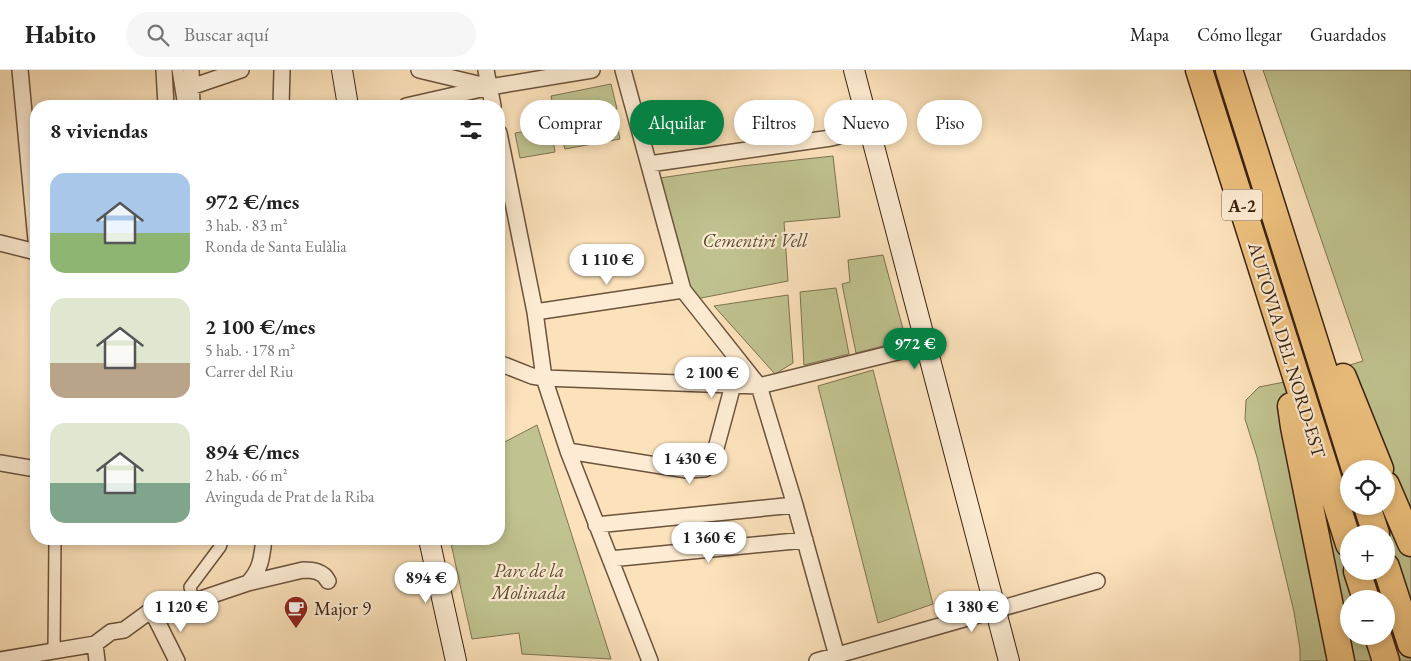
<!DOCTYPE html>
<html lang="es">
<meta charset="utf-8">
<style>
:root{--surface:#fff;--page:#f6f6f6;--text:#222;--muted:#767676;--line:#e0e0e0;--accent:#0b8043}
body{margin:0;font-family:"EB Garamond",serif;background:var(--page);color:var(--text);height:100vh;display:flex;flex-direction:column;font-size:19px;white-space:nowrap}
*{box-sizing:border-box;margin:0}
p{font-size:16px;color:var(--muted)}
.icon{flex:none;width:28px;height:28px;fill:none;stroke:currentColor;stroke-width:2;stroke-linecap:round;stroke-linejoin:round}
.map{position:relative;flex:1;overflow:hidden}
.sheet{position:absolute;left:30px;top:30px;width:475px;height:445px;display:flex;flex-direction:column;background:var(--surface);border-radius:20px;box-shadow:0 2px 8px #0003}
.sheet>*{flex:none}
.top-card{position:absolute;left:520px;top:30px;width:475px;height:45px;display:flex;gap:10px}
.controls{position:absolute;left:1340px;top:390px;display:grid;gap:10px}
.controls a{display:grid;place-items:center;width:55px;height:55px;border-radius:50%;background:var(--surface);box-shadow:0 2px 8px #0003;font-size:25px}
.price{position:absolute;translate:-50% -42px;padding:0 11px;border-radius:18px;background:#fff;color:#222;font-size:16px;line-height:32px;filter:drop-shadow(0 1px 2px #0008)}
.price::after{content:'';position:absolute;left:50%;top:30px;width:15px;height:11px;margin-left:-8px;background:inherit;clip-path:polygon(0 0,100% 0,50% 100%)}
.price.active{background:var(--accent);color:#fff}
ul{padding:0;list-style:none}
li{display:flex;align-items:center;gap:15px;height:125px;padding:0 20px}
li span{display:grid;place-items:center;flex:none;width:140px;height:100px;border-radius:15px;color:#555}
li>.icon{margin-inline-start:auto}
span .icon{width:60px;height:60px;fill:#fffc;stroke-width:1}
li b{font-size:21px}
h2{display:flex;justify-content:space-between;align-items:center;height:60px;padding:0 20px;font-size:21px}
.chip{padding:0 18px;border-radius:22px;background:var(--surface);box-shadow:0 2px 8px #0003;font-size:18px;line-height:45px}
.chip.active{background:var(--accent);color:#fff}
header{display:flex;align-items:center;gap:30px;box-sizing:border-box;height:70px;padding:0 25px;background:var(--surface);border-bottom:1px solid var(--line)}
header strong{font-size:24px}
nav{display:flex;gap:28px;margin-inline-start:auto;font-size:18px}
.search{width:350px;height:45px;background:var(--page);display:flex;align-items:center;gap:12px;box-sizing:border-box;padding:0 18px;border-radius:28px;color:var(--muted);font-size:19px}
.map>svg:first-child{display:block}
</style>
<header>
<strong>Habito</strong>
<div class="search"><svg class="icon" aria-label="search" viewBox="0 0 24 24"><circle cx="10" cy="10" r="6"/><path d="M15 15l6 6"/></svg>Buscar aquí</div>
<nav><a>Mapa</a><a>Cómo llegar</a><a>Guardados</a></nav>
</header>
<div class="map">
<svg width="1411" height="591" viewBox="0 0 1411 591">
<rect width="100%" height="100%" fill="#fce2bb"/>
<filter id="stains"><feTurbulence type="fractalNoise" baseFrequency=".004" numOctaves="4"/><feColorMatrix values="0 0 0 0 .2 0 0 0 0 .09 0 0 0 0 .02 0 0 0 .5 -.17"/></filter>
<radialGradient id="worn" r=".72"><stop offset=".6" stop-color="#630" stop-opacity="0"/><stop offset="1" stop-color="#630" stop-opacity=".3"/></radialGradient>
<path fill="#c0c390" stroke="#7e7350" fill-rule="evenodd" d="M1263 0H1411V591H1300V579L1294 542 1257 387 1245 349 1246 330 1259 317 1310 307 1363 291ZM1349 399H1386V436H1349ZM1349 464H1386V501H1349ZM1349 529H1386V566H1349Z
M611 14 617 39 556 52 551 26Z
M615 46 620 69 565 79 563 73H559L556 56Z
M551 57 555 82 520 88 515 63Z
M833 86 840 147 784 152 788 211 691 230 653 109 742 96Z
M883 185 906 270 856 283 842 214 850 212 848 190Z
M836 218 849 284 804 295 800 222Z
M788 225 793 293 775 304 714 236Z
M873 300 933 534 878 553 818 316Z
M537 355 611 589 522 584 519 563 472 569 450 469H499V375Z"/>
<g fill="none" stroke-linecap="round" stroke-linejoin="round">
<defs>
<path id="pedestrian" d="M178 0 184 36
M193 531 190 517 220 477 223 469
M54 582 55 469"/>
<path id="minor" d="M20 0 36 170
M164 0 166 36
M191 0 192 36
M419 0 486 16
M486 0 493 36
M623 0 683 220 759 316 795 435 837 586
M191 17 241 0
M281 36 282 0
M406 36 490 17 592 0
M499 63 535 242 544 308 568 381 650 591
M649 94 831 68 869 59
M0 173 36 182
M535 242 683 220
M499 293 532 306 544 308 759 316 926 275
M568 381 687 400 705 399 712 393 733 315
M0 393 36 399
M596 455 795 435
M610 489 805 470
M248 513 303 500C313 500 323 501 328 511
M156 549 180 536 248 513C261 500 262 486 264 469
M95 574 97 591
M0 590 95 574 111 562 124 560 150 541 156 549 177 591
M817 591 1097 511"/>
<path id="secondary" d="M342 0 348 36
M854 0 1009 591
M429 469 456 591"/>
<path id="motorway" d="M1199 0 1349 474
M1229 0 1355 399
M1343 307 1380 399
M1291 336 1294 357 1341 591
M1386 415 1411 473
M1367 436 1376 464
M1386 497 1411 574
M1357 501 1366 529
M1378 566 1386 591"/>
</defs>
<use href="#pedestrian" stroke="#6b533c" stroke-width="14"/>
<use href="#minor" stroke="#6b533c" stroke-width="18"/>
<use href="#secondary" stroke="#3b2311" stroke-width="22"/>
<use href="#motorway" stroke="#3b2311" stroke-width="29"/>
<use href="#pedestrian" stroke="#fdecd3" stroke-width="11"/>
<use href="#minor" stroke="#fdecd3" stroke-width="15"/>
<use href="#secondary" stroke="#fdecd3" stroke-width="20"/>
<use href="#motorway" stroke="#eec17e" stroke-width="26"/>
</g>
<defs>
<symbol id="cafe-pin" viewBox="-11 -11 22 30"><path d="M0 17L-7.5 6A9.5 9.5 0 1 1 7.5 6Z" fill="#8f2418" stroke="#fdecd3"/><path d="M-5.5-4.5H6V0H3Q3 3.5 0 3.5H-2.5Q-5.5 3.5-5.5 0ZM3-3.2v2h1.7v-2ZM-6 4.5H4V6H-6Z" fill="#fff"/></symbol>
</defs>
<g fill-rule="evenodd">
<use href="#cafe-pin" x="282" y="524" width="28" height="38"/>
</g>
<g text-anchor="middle" dominant-baseline="central" stroke-width="4.5" stroke-linejoin="round" paint-order="stroke">
<rect fill="#fdecd3" stroke="#755f4b" stroke-width="1" x="1222" y="119.5" width="40" height="31" rx="4"/>
<g font-size="18" font-weight="bold" fill="#3b2311">
<text x="1242" y="135">A-2</text>
</g>
<g font-size="19" font-style="italic" fill="#5c4b31" stroke="#fdecd3">
<text x="755" y="170">Cementiri Vell</text>
<text x="529" y="500">Parc de la<tspan x="529" dy="22">Molinada</tspan></text>
</g>
<g font-size="19" fill="#3b2311" stroke="#fdecd3">
<text transform="translate(1287 280) rotate(73)">AUTOVIA DEL NORD-EST</text>
</g>
<g font-size="19" fill="#3b2311" stroke="#fdecd3" text-anchor="start">
<text x="314" y="538">Major 9</text>
</g>
</g>
<rect width="100%" height="100%" filter="url(#stains)"/>
<rect width="100%" height="100%" fill="url(#worn)"/>
</svg>
<div class="controls">
<a><svg class="icon" aria-label="locate" viewBox="0 0 24 24"><circle cx="12" cy="12" r="6"/><path d="M12 2v4M12 18v4M2 12h4M18 12h4"/></svg></a>
<a>+</a>
<a>−</a>
</div>
<b class="price" style="left:607px;top:216px">1 110 €</b>
<b class="price active" style="left:915px;top:300px">972 €</b>
<b class="price" style="left:712px;top:329px">2 100 €</b>
<b class="price" style="left:690px;top:415px">1 430 €</b>
<b class="price" style="left:709px;top:494px">1 360 €</b>
<b class="price" style="left:426px;top:534px">894 €</b>
<b class="price" style="left:181px;top:563px">1 120 €</b>
<b class="price" style="left:972px;top:563px">1 380 €</b>
<div class="top-card">
<a class="chip">Comprar</a>
<a class="chip active">Alquilar</a>
<a class="chip">Filtros</a>
<a class="chip">Nuevo</a>
<a class="chip">Piso</a>
</div>
<section class="sheet">
<h2>8 viviendas<svg class="icon" aria-label="filters" viewBox="0 0 24 24"><path d="M4 7h16M4 17h16"/><circle cx="9" cy="7" r="2"/><circle cx="15" cy="17" r="2"/></svg></h2>
<ul>
<li><span style="background:linear-gradient(#a9c7e8 60%,#8fb573 0)"><svg class="icon" aria-label="home" viewBox="0 0 24 24"><path d="M3 11l9-7 9 7M6 9v11h12V9"/></svg></span><div><b>972 €/mes</b><p>3 hab. · 83 m²</p><p>Ronda de Santa Eulàlia</p></div></li>
<li><span style="background:linear-gradient(#dfe7d0 65%,#b9a48a 0)"><svg class="icon" aria-label="home" viewBox="0 0 24 24"><path d="M3 11l9-7 9 7M6 9v11h12V9"/></svg></span><div><b>2 100 €/mes</b><p>5 hab. · 178 m²</p><p>Carrer del Riu</p></div></li>
<li><span style="background:linear-gradient(#dfe7d0 60%,#7fa58c 0)"><svg class="icon" aria-label="home" viewBox="0 0 24 24"><path d="M3 11l9-7 9 7M6 9v11h12V9"/></svg></span><div><b>894 €/mes</b><p>2 hab. · 66 m²</p><p>Avinguda de Prat de la Riba</p></div></li>
</ul>
</section>
</div>
